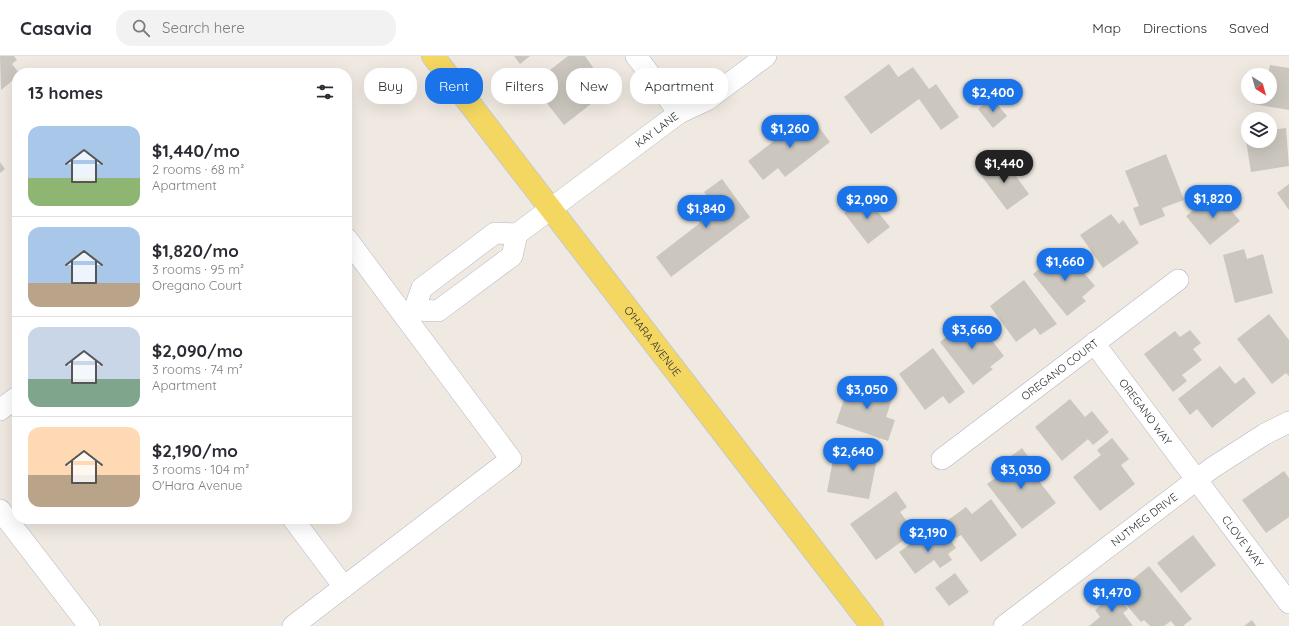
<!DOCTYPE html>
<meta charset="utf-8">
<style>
:root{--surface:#fff;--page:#f2f2f3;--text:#2b2b33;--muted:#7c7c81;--line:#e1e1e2;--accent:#1a73e8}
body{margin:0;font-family:Quicksand,sans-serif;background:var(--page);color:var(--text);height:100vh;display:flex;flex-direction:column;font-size:15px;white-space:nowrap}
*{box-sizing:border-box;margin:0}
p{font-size:13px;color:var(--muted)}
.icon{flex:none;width:22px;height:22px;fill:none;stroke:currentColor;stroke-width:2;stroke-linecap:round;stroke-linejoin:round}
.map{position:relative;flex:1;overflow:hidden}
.drawer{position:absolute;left:12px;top:12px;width:340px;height:456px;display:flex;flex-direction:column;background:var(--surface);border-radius:16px;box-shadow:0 4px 16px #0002}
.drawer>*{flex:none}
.top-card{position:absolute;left:364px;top:12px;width:380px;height:36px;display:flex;gap:8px}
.needle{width:26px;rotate:143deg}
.tools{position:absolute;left:1241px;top:12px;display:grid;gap:8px}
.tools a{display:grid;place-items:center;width:36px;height:36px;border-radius:50%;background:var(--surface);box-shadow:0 4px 16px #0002;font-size:20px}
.price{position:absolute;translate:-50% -34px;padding:0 9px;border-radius:14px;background:var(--accent);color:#fff;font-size:13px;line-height:26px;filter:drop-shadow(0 1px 2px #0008)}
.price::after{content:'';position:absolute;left:50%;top:24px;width:12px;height:9px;margin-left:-6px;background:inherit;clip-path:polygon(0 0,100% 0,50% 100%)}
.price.active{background:#222;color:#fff}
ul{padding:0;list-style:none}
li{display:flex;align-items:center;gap:12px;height:100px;padding:0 16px}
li+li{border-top:1px solid var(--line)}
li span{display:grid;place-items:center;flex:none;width:112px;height:80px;border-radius:12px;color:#555}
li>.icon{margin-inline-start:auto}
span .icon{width:48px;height:48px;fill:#fffc;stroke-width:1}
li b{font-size:17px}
h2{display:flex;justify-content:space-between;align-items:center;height:48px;padding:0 16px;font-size:17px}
.pill{padding:0 14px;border-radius:16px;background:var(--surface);box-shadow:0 4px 16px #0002;font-size:14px;line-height:36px}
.pill.active{background:var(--accent);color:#fff}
header{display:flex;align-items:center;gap:24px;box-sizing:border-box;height:56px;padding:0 20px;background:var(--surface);border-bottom:1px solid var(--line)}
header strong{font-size:19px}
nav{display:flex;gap:22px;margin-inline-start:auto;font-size:14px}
.search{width:280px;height:36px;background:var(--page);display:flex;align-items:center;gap:10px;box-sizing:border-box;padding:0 14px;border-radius:16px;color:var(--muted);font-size:15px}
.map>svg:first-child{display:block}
</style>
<header>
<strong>Casavia</strong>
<div class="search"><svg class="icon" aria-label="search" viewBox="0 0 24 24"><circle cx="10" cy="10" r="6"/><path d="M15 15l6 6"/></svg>Search here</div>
<nav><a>Map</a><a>Directions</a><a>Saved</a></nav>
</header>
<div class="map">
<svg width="1289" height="570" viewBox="0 0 1289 570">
<rect width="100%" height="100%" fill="#efe9e1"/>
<path fill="#cbc7bf" d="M0 0H14L17 4 12 8 19 17H17V21L1 34Z
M514 0H530L520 8Z
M568 0H585L609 34 564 69 532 28Z
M889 8 898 21 913 11 929 33 936 28 959 61 941 74 919 43 871 78 844 41Z
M1270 9 1289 12V54L1253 48 1255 41H1270V19H1268Z
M992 42 1007 60 993 72 978 53Z
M809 58 830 86 785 121 778 112 763 124 748 105Z
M1286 72 1289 110 1251 116 1245 78H1248V85H1270V74Z
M1166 98 1184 144 1162 152 1165 160 1140 170 1133 152 1139 150 1125 115Z
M1002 101 1029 138 1007 154 980 118Z
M0 106 5 113 0 117Z
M722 123 750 161 671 221 656 201 700 167 693 158 711 145 704 136Z
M1289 128V154L1277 137Z
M1215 136 1240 165 1210 189 1186 160Z
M866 141 890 171 868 188 844 157Z
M1111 158 1119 168 1123 164 1139 187 1103 212 1080 179Z
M1064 193 1095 230 1082 241 1086 245 1067 260 1033 218Z
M1244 193 1247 203 1263 198 1273 237 1235 247 1223 199Z
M1024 224 1057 268 1040 279 1035 272 1016 286 990 250Z
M1269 258 1289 284V320L1286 317 1272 328 1237 283Z
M973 260 1004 300 990 311 993 313 973 329 940 286Z
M1190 274 1201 287 1193 293 1202 304 1182 319 1187 325 1173 336 1144 298 1175 275 1180 281Z
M933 292 965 336 949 348 943 340 925 354 899 318Z
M1220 310 1235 328 1244 321 1256 337 1212 372 1197 353 1190 359 1178 343Z
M851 323 894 337 886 361 895 364 888 385 836 367Z
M1070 343 1085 361 1092 355 1109 376 1093 389 1088 383 1062 405 1035 371Z
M1112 382 1129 403 1121 409 1135 428 1100 455 1073 421 1101 399 1097 394Z
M856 389 879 393 869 443 827 436 835 393 854 397Z
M1022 392 1033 407 1028 411 1056 447 1022 473 987 428 1005 415 1000 408Z
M1284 415 1289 422V461L1266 477 1242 444Z
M896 435 907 451 900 456 915 476 876 504 850 468Z
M991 443 1017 479 981 506 961 479 956 482 944 467 966 451 972 458Z
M946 477 956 492 948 498 952 504 940 512 934 504 915 518 899 496 920 481 927 490Z
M1193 479 1216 509 1181 537 1157 507Z
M1149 510 1192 563 1183 570H1175L1171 565 1164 570H1150L1144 564 1141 566 1116 537Z
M955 517 969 536 949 550 935 532Z
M1116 537 1128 553 1123 557 1133 570H1089L1100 561 1095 554Z
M1252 564 1256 570H1244Z"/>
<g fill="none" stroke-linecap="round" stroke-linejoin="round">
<defs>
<g id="minor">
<path d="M636 0 679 57"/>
<path id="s1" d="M414 254 438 255 512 200 517 178 679 57 707 44 766 0"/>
<path d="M405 261 414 254 422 232 495 177 517 178"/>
<path id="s2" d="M1094 287 1289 547"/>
<path d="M0 354 17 341"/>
<path id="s3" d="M942 403 1178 224"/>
<path d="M0 454 89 570"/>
<path d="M293 463 344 531"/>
<path d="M293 570 511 403 347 183"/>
<path id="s4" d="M1004 570 1212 412 1265 378 1289 366"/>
</g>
<g id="major">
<path id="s5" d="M433 0 872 570"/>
</g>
</defs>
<use href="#minor" stroke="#b4b6c1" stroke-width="22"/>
<use href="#major" stroke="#c9c9c9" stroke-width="24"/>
<use href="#minor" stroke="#fff" stroke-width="21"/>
<use href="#major" stroke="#f4d761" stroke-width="22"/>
</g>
<g text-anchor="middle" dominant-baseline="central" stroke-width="3" stroke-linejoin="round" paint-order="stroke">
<g font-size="11" fill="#2e2e2e" stroke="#fff">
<text stroke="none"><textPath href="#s1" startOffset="313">KAY LANE</textPath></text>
<text stroke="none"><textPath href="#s5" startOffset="360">O'HARA AVENUE</textPath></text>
<text stroke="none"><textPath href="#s3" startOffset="148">OREGANO COURT</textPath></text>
<text stroke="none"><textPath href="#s2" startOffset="86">OREGANO WAY</textPath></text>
<text stroke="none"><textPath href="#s4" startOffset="176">NUTMEG DRIVE</textPath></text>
<text stroke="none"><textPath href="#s2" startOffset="248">CLOVE WAY</textPath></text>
</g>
</g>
</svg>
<div class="tools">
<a><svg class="needle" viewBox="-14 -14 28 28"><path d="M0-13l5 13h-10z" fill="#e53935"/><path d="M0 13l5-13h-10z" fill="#7c7c81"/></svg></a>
<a><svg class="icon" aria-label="layers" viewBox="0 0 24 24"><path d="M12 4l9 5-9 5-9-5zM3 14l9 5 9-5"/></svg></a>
</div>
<b class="price" style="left:993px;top:57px">$2,400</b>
<b class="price" style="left:790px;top:93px">$1,260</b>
<b class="price active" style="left:1004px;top:128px">$1,440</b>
<b class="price" style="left:1213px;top:163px">$1,820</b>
<b class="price" style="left:867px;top:164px">$2,090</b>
<b class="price" style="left:706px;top:173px">$1,840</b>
<b class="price" style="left:1065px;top:226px">$1,660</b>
<b class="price" style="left:972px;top:294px">$3,660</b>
<b class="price" style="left:867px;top:354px">$3,050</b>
<b class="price" style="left:853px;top:416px">$2,640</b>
<b class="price" style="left:1021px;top:434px">$3,030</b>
<b class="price" style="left:928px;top:497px">$2,190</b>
<b class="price" style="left:1112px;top:557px">$1,470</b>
<div class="top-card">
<a class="pill">Buy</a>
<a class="pill active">Rent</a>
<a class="pill">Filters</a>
<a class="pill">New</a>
<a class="pill">Apartment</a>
</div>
<section class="drawer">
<h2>13 homes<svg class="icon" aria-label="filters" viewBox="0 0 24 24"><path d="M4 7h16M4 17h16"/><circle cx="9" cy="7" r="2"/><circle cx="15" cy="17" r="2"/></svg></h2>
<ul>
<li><span style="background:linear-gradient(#a9c7e8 65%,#8fb573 0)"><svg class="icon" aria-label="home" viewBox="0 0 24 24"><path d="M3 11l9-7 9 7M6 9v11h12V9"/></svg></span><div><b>$1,440/mo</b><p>2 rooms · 68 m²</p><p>Apartment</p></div></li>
<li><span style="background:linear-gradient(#a9c7e8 70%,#b9a48a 0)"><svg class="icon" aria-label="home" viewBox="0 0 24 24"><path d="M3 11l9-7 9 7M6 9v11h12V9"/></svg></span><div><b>$1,820/mo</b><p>3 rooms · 95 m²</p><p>Oregano Court</p></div></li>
<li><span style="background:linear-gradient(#c9d6e8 65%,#7fa58c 0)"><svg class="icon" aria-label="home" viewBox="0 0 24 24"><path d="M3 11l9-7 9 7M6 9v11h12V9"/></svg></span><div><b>$2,090/mo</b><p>3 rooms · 74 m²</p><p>Apartment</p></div></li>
<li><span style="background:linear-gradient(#ffd9b3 60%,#b9a48a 0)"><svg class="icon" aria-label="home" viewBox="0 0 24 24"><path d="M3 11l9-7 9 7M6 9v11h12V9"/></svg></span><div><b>$2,190/mo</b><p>3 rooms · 104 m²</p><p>O'Hara Avenue</p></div></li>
</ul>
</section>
</div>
